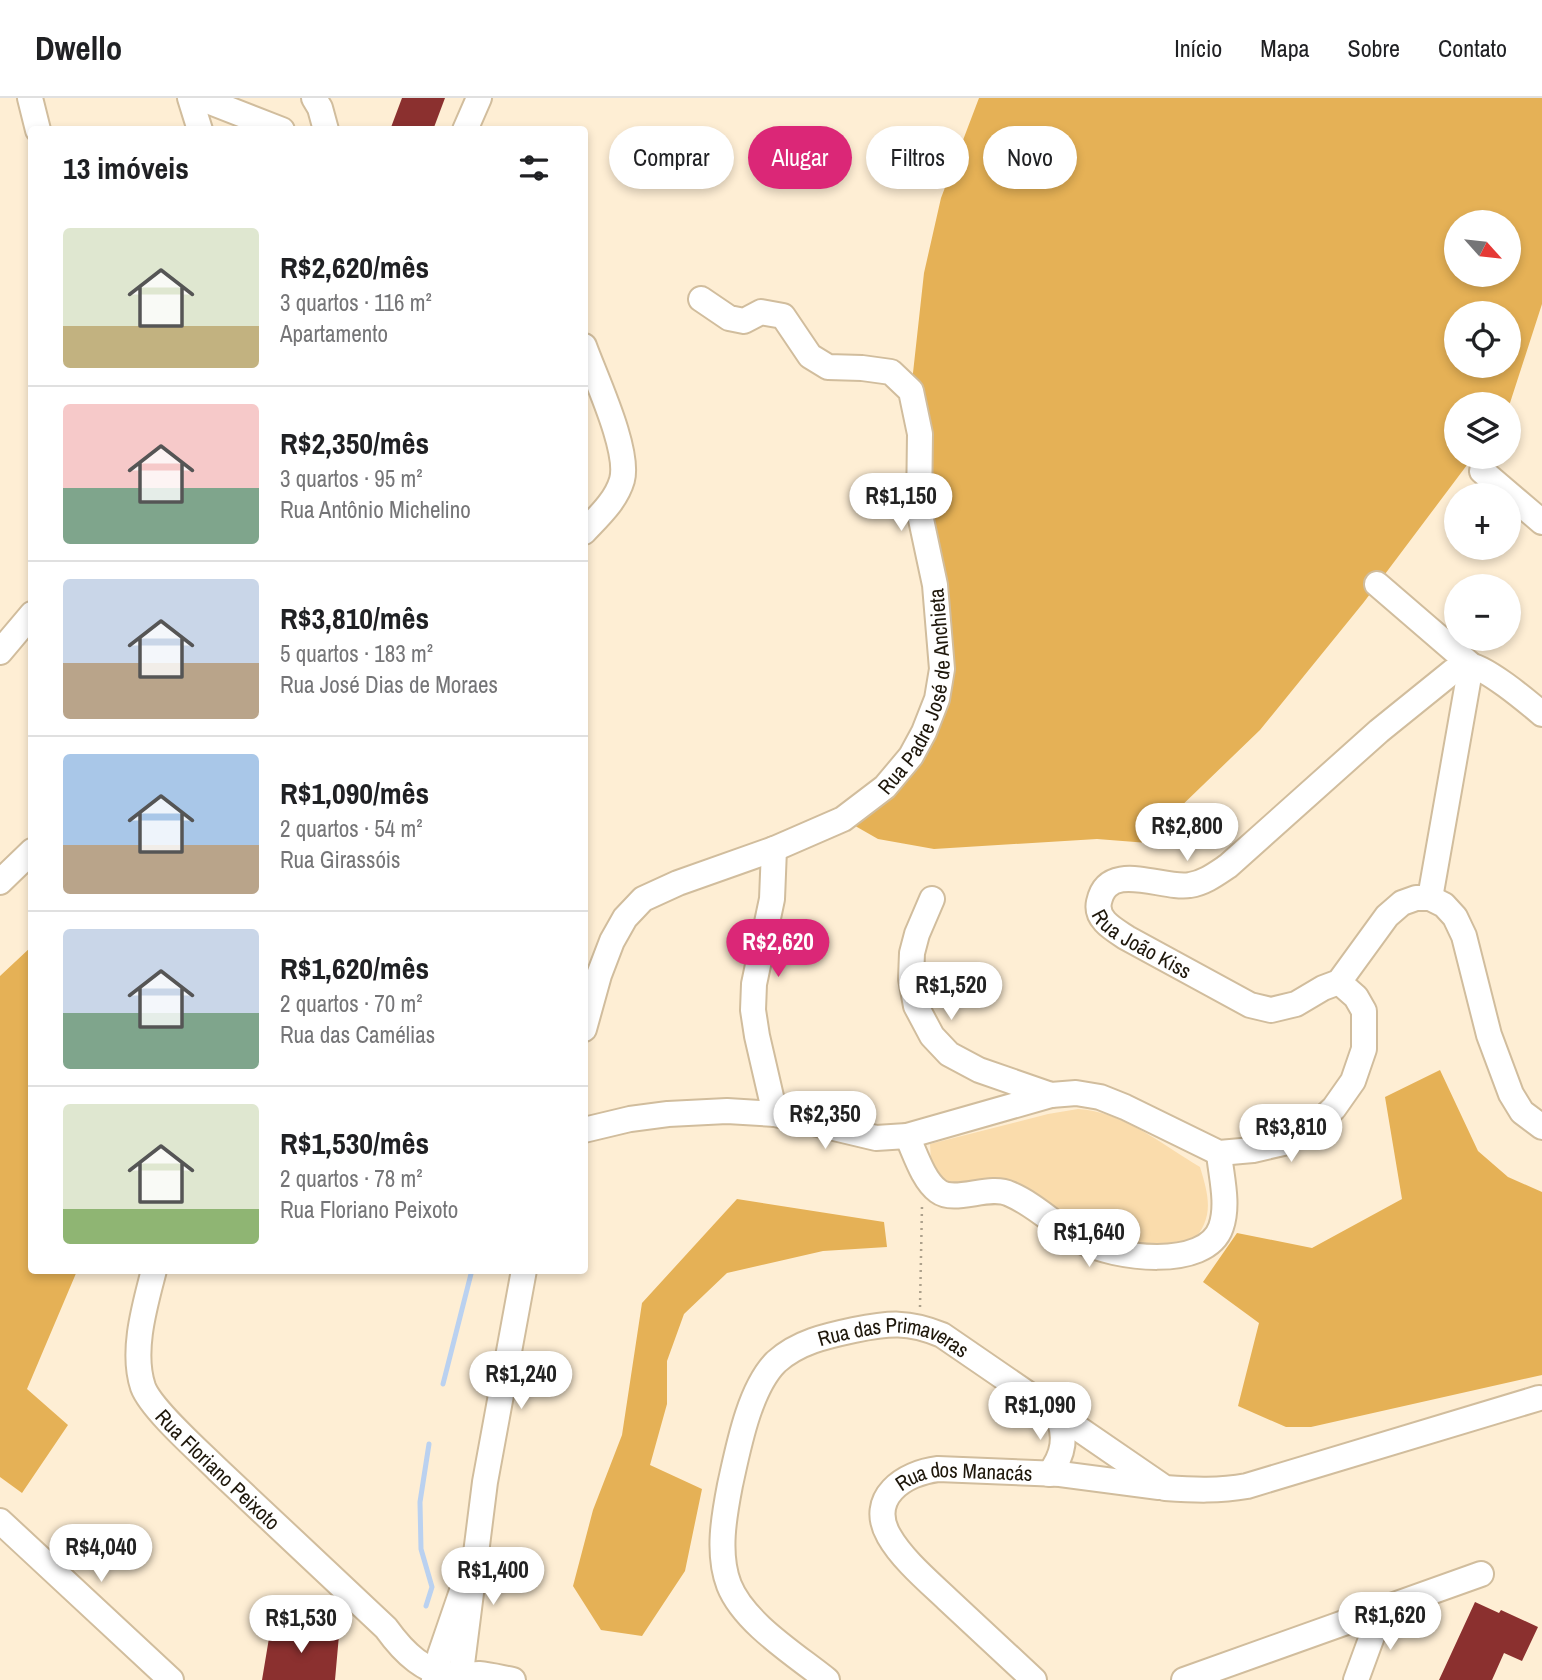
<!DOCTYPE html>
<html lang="pt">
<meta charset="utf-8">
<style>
:root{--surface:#fff;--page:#f6f6f6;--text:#202124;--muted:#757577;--line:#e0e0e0;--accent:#db2777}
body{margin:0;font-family:"Archivo Narrow",sans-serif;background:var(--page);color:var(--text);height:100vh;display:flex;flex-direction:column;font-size:26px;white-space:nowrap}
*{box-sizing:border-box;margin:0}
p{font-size:23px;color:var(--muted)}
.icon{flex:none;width:38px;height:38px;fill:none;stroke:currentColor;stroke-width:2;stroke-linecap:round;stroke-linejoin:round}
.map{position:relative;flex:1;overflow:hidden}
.drawer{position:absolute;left:28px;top:28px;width:560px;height:1148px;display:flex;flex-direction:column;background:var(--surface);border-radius:7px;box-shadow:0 4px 10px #0003}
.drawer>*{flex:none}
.hud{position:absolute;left:609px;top:28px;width:665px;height:63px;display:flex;gap:14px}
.needle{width:46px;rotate:117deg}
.tools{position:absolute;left:1444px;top:112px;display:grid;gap:14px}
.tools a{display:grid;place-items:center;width:77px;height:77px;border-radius:50%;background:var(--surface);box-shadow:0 4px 10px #0003;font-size:35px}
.price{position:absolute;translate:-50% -60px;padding:0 16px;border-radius:24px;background:#fff;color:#222;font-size:23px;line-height:46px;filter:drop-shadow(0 2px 4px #0008)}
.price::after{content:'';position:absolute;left:50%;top:42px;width:21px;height:16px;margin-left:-10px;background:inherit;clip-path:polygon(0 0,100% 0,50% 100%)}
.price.active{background:var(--accent);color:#fff}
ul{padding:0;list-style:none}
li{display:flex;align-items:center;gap:21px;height:175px;padding:0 35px}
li+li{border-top:2px solid var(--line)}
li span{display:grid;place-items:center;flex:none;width:196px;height:140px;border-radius:7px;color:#555}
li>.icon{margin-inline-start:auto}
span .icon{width:84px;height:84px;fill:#fffc;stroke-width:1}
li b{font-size:30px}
h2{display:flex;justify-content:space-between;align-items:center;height:84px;padding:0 35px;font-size:30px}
.tag{padding:0 24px;border-radius:32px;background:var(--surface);box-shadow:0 4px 10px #0003;font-size:24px;line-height:63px}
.tag.active{background:var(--accent);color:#fff}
header{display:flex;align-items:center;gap:42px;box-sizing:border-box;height:98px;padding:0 35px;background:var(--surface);border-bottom:2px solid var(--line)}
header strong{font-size:33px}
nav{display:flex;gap:38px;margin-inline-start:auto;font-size:24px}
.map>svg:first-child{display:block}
</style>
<header>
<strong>Dwello</strong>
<nav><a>Início</a><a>Mapa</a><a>Sobre</a><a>Contato</a></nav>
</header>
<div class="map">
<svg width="1542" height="1582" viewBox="0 0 1542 1582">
<rect width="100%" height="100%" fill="#feeed4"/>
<path fill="#fadcac" d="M1078 1011C1122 1013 1163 1047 1200 1069 1209 1099 1215 1120 1191 1145L1138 1150 959 1092 932 1080 930 1046 1048 1016Z"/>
<path fill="#e5b156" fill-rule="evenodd" d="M979 0H1542V206L1509 308 1456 306V359H1473L1364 504 1260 632 1174 715 1148 745 1097 741 934 751 878 741 843 721 885 689 937 601 911 293 924 175 941 100ZM1456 124H1508V177H1456ZM1456 215H1508V268H1456Z
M31 849 32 1172 77 1173 27 1291 68 1327 22 1395 0 1379V878Z
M1440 972 1478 1053 1508 1079 1542 1094V1277L1311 1329H1286L1238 1308 1259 1225 1203 1184 1237 1135 1312 1150 1402 1101 1385 999Z
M737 1101 884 1124 887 1149 823 1153 727 1175 684 1216 667 1263V1306L650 1367 702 1391 685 1473 642 1538 601 1532 573 1488 593 1412 622 1337 642 1205Z"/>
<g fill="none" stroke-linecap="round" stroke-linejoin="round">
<path stroke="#bad1f0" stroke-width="5" d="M443 1286 472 1172
M426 1508 432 1489 421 1451 420 1404 429 1346"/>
</g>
<path fill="#8b302f" d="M402 0H445L433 32H390Z
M1475 1504 1499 1515 1501 1512 1538 1529 1522 1563 1504 1555 1492 1582H1439Z
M271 1528 339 1537 335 1582H262Z"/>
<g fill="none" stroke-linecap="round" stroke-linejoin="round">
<defs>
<g id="minor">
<path d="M30 0 38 32"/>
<path d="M190 0 200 32"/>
<path d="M200 0 282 32"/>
<path d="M314 0 320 10 326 32"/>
<path d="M465 32 479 0"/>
<path d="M584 248C595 279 630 352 622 382 616 403 598 419 584 434"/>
<path d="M1482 373 1542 424"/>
<path d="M1377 486 1471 567 1430 800"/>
<path d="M0 554 32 516"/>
<path id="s1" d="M1542 616C1529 605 1483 566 1467 567 1462 568 1457 572 1452 574L1379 633 1228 768C1216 776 1204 785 1190 787 1163 792 1108 761 1099 804 1095 822 1115 832 1127 840L1250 907 1271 912 1296 906 1323 890 1339 884 1387 818 1402 805 1416 800H1430L1444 807 1455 819 1464 838 1489 937 1511 996 1522 1014 1542 1029"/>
<path d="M774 751 772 801 754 886 753 912 757 938 775 1016"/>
<path d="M0 784 32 753"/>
<path d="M932 801 917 836 912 855 911 881 916 908 932 938 949 956 979 972 1051 997 1076 995 1100 999 1125 1009 1219 1055 1253 1052 1283 1045 1314 1029 1334 1010 1353 983 1364 951V913L1356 899 1339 884"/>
<path id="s2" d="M584 931 599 877 612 843 625 820 643 801 678 785 774 751 843 721 885 689 911 658 924 634 937 601 942 571 935 487 919 412 920 336 911 293 891 274 862 270 828 269 810 258 783 218 761 214 744 223 729 220 701 201"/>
<path d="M584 1032 630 1021 668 1016 727 1013 775 1016 876 1040 907 1038 1051 997"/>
<path d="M907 1038C915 1055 923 1082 938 1093 955 1106 989 1086 1010 1096 1036 1107 1057 1129 1081 1143 1113 1160 1206 1173 1221 1129 1229 1106 1221 1078 1219 1055"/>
<path id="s3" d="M154 1172C145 1207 131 1253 143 1289 151 1311 200 1354 218 1372 274 1425 330 1477 386 1530 404 1555 425 1576 457 1578 465 1579 472 1576 479 1576 490 1577 502 1580 513 1582"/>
<path d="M1049 1376C1064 1357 1067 1338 1057 1316"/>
<path d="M0 1423 171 1582"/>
<path d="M434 1582 440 1557 462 1493"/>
<path d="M460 1582 485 1384 524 1172"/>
<path id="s4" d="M827 1582C796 1557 744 1525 729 1487 717 1456 724 1418 730 1387 738 1351 749 1291 776 1264 798 1244 826 1238 854 1232 889 1225 908 1223 942 1237L1165 1390C1194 1392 1219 1393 1247 1388L1539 1300"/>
<path id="s5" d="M1034 1582C1005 1555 976 1528 947 1501 928 1483 902 1461 889 1438 867 1400 904 1375 938 1371L1060 1376 1159 1389"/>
<path d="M1184 1582 1481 1476"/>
<path d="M1356 1582 1382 1511"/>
</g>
</defs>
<use href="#minor" stroke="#d1bd9d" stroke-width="28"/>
<path stroke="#ada18c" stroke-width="2.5" stroke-dasharray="2 5" stroke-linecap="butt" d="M920 1209 922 1108"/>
<use href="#minor" stroke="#fff" stroke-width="24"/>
</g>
<g text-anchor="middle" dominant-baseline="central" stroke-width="7" stroke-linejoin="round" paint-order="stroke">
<g font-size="21" fill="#1e170b" stroke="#feeed4">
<text stroke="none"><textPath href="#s2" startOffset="518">Rua Padre José de Anchieta</textPath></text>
<text stroke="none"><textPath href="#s1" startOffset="614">Rua João Kiss</textPath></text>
<text stroke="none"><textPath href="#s4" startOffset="499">Rua das Primaveras</textPath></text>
<text stroke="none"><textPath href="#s3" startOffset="231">Rua Floriano Peixoto</textPath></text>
<text stroke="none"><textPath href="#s5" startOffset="331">Rua dos Manacás</textPath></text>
</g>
</g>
</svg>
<div class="tools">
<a><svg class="needle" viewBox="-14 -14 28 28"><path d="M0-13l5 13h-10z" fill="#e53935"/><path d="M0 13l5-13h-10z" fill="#757577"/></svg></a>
<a><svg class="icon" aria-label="locate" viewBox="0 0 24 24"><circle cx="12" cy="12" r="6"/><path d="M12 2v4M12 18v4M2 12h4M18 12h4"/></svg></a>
<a><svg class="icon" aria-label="layers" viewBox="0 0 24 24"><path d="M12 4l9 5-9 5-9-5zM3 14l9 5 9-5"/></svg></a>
<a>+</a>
<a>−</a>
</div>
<b class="price" style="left:901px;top:435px">R$1,150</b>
<b class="price" style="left:1187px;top:765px">R$2,800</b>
<b class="price active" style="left:778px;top:881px">R$2,620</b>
<b class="price" style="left:951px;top:924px">R$1,520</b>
<b class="price" style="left:825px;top:1053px">R$2,350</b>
<b class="price" style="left:1291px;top:1066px">R$3,810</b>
<b class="price" style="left:1089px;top:1171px">R$1,640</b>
<b class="price" style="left:521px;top:1313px">R$1,240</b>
<b class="price" style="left:1040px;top:1344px">R$1,090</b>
<b class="price" style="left:101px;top:1486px">R$4,040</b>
<b class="price" style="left:493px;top:1509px">R$1,400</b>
<b class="price" style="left:1390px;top:1554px">R$1,620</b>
<b class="price" style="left:301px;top:1557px">R$1,530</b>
<div class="hud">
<a class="tag">Comprar</a>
<a class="tag active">Alugar</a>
<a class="tag">Filtros</a>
<a class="tag">Novo</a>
</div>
<section class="drawer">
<h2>13 imóveis<svg class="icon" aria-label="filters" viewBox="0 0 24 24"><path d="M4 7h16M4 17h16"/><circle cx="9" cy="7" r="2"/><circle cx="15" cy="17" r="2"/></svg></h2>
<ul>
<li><span style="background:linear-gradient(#dfe7d0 70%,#c2b280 0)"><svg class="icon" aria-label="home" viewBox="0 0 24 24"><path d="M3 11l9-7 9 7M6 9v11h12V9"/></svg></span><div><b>R$2,620/mês</b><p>3 quartos · 116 m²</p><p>Apartamento</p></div></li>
<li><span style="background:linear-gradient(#f6c9c9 60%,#7fa58c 0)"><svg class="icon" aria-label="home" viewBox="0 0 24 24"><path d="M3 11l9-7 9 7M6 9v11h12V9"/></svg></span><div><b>R$2,350/mês</b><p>3 quartos · 95 m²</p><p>Rua Antônio Michelino</p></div></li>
<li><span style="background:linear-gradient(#c9d6e8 60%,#b9a48a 0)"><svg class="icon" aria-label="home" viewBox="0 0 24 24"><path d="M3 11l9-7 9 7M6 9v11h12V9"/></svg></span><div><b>R$3,810/mês</b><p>5 quartos · 183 m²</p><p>Rua José Dias de Moraes</p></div></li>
<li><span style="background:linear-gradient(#a9c7e8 65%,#b9a48a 0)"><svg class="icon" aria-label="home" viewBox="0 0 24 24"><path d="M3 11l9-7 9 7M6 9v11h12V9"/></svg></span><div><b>R$1,090/mês</b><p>2 quartos · 54 m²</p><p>Rua Girassóis</p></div></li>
<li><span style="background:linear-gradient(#c9d6e8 60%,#7fa58c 0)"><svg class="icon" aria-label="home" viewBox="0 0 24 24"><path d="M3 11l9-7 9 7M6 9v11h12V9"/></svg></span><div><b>R$1,620/mês</b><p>2 quartos · 70 m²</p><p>Rua das Camélias</p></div></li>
<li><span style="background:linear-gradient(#dfe7d0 75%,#8fb573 0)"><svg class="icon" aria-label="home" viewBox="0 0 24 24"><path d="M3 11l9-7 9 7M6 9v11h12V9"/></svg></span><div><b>R$1,530/mês</b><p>2 quartos · 78 m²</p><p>Rua Floriano Peixoto</p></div></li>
</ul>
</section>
</div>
